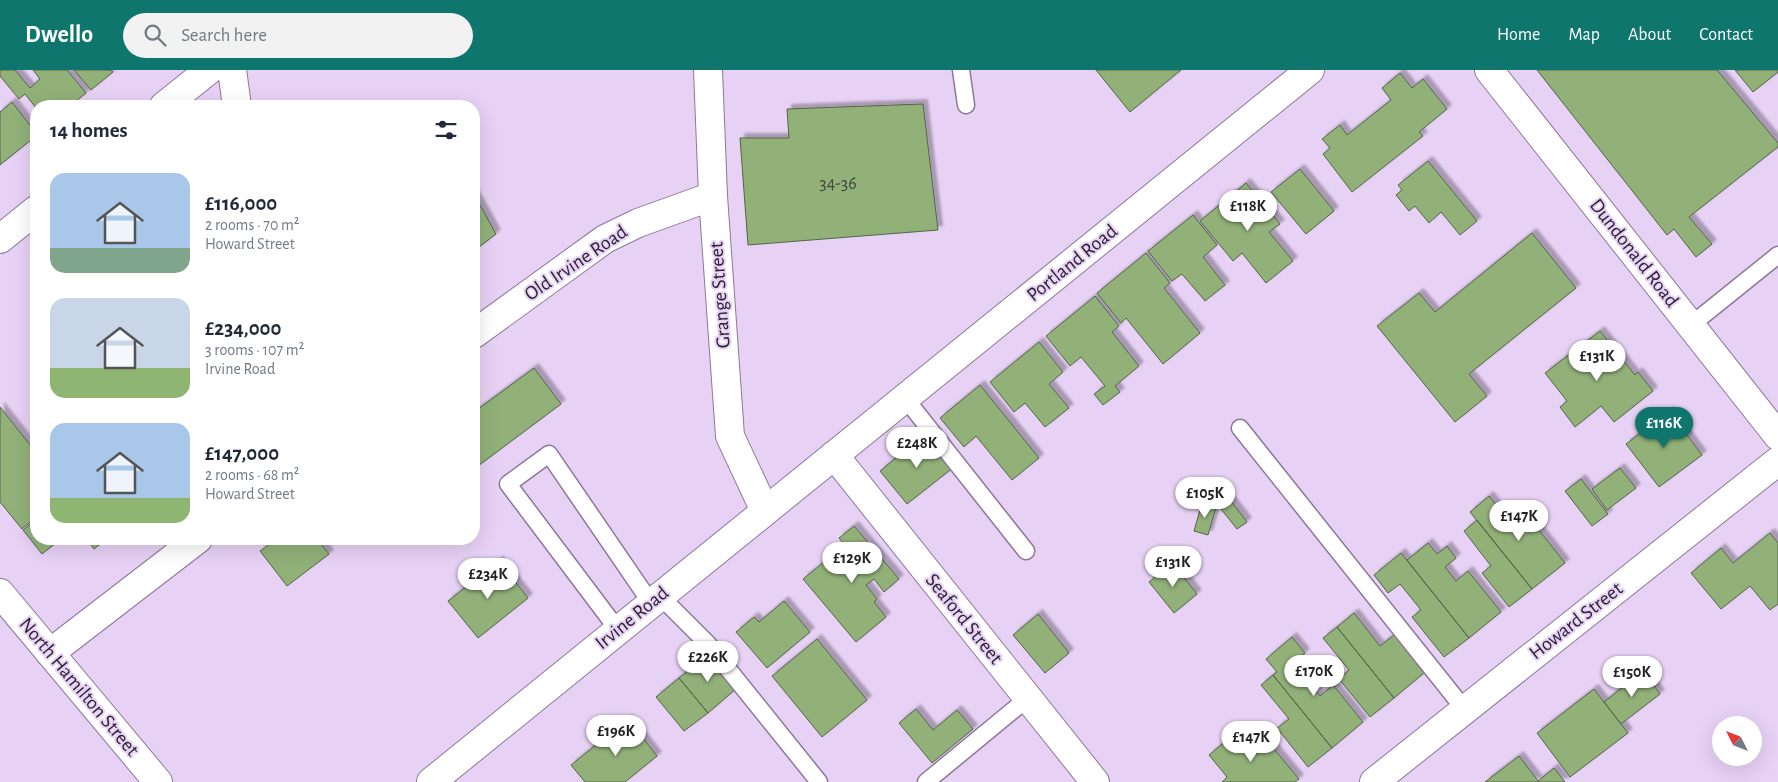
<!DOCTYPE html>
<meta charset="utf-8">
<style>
:root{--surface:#fff;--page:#f2f2f3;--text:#1f2937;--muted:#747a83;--accent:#0f766e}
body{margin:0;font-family:"Alegreya Sans",sans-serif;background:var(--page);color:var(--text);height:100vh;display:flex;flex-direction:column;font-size:19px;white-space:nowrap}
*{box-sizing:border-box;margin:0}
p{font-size:16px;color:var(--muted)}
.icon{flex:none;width:28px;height:28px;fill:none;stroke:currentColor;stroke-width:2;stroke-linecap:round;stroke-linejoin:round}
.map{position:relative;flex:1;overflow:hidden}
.drawer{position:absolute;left:30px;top:30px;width:450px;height:445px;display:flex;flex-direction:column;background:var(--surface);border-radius:20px;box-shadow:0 5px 20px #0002}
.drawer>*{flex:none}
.needle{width:32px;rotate:312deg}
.controls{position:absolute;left:1712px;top:646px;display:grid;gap:10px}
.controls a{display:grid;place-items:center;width:50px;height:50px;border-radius:50%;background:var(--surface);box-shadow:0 5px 20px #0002;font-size:25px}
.price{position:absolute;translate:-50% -42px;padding:0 11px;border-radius:18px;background:#fff;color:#222;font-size:16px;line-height:32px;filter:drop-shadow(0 1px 2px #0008)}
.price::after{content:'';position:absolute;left:50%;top:30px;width:15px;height:11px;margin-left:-8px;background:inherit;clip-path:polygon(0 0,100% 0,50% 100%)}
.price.active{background:var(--accent);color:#fff}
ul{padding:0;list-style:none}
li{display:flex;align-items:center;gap:15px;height:125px;padding:0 20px}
li span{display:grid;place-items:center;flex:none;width:140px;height:100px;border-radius:15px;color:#555}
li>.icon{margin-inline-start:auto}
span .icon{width:60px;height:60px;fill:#fffc;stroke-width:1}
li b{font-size:21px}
h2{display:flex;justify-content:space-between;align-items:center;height:60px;padding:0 20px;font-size:21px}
header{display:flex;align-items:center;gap:30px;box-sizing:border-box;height:70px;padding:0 25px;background:var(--accent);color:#fff}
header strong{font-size:24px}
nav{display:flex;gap:28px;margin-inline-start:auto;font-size:18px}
.search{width:350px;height:45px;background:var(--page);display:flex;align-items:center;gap:12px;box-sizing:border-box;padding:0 18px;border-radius:28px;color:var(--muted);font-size:19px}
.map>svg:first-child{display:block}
</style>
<header>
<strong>Dwello</strong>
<div class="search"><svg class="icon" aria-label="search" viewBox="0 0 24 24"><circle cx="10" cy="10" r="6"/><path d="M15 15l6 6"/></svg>Search here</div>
<nav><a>Home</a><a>Map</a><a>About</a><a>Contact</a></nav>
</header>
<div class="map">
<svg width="1778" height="712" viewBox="0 0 1778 712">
<defs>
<filter id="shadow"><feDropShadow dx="4.5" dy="-4.5" stdDeviation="1" flood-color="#0004"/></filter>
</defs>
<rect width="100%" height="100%" fill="#e7d1f5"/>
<path fill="#91b179" stroke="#526545" filter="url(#shadow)" d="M0 0H15L30 18 40 9 33 0H67L86 23 70 36H36V38L25 24 19 29 0 6Z
M74 0H111L113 2 91 20Z
M1096 0H1181L1130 42Z
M1537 0H1717L1778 73V77L1689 147 1712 174 1696 187 1674 159 1667 165Z
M1735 0H1778V2L1753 22Z
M1400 3 1412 18 1423 9 1447 39 1419 62 1423 66 1352 122 1323 84 1330 78 1322 69 1340 55 1347 65 1391 30 1382 18Z
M12 32 36 63V66L0 95V42Z
M923 34 938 160 748 175 740 68H789L787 39Z
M1428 91 1477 151 1460 165 1441 142 1429 153 1415 136 1409 141 1396 125 1402 120 1398 115Z
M1300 99 1334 141 1306 164 1271 122Z
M1246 113 1280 154 1269 162 1293 191 1266 213 1242 183 1233 191 1200 151Z
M474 124 496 164 474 181Z
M1193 145 1217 175 1203 187 1225 215 1205 231 1182 204 1172 211 1148 181Z
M1532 163 1576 218 1469 304 1487 326 1455 352 1377 256 1419 223 1435 242Z
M1146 183 1170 213 1164 218 1200 263 1163 294 1126 248 1121 253 1097 223Z
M1095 226 1119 256 1112 262 1139 296 1115 316 1120 322 1103 335 1094 324 1105 316 1081 287 1070 296 1046 266Z
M1600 261 1635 305 1638 302 1653 321 1614 352 1601 336 1575 357 1560 337 1567 331 1545 303Z
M1039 272 1063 302 1049 314 1069 338 1045 357 1025 333 1014 342 990 312Z
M534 298 561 334 474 399V342Z
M980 315 1039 388 1012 410 976 366 964 377 940 348Z
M0 337 31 376 36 372V447L22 459 0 432Z
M1669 341 1702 385 1659 417 1626 374Z
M926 363 954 397 907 434 880 401Z
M1620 398 1636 418 1607 440 1592 419Z
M1581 409 1608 444 1592 456 1565 421Z
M1489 426 1504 445 1515 437 1535 461 1538 459 1565 493 1532 519 1470 442Z
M1231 431 1247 452 1237 459 1221 439Z
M1202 433 1216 437 1208 465 1194 461Z
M36 450V469H61L42 484 23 460Z
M1477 450 1532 519 1509 537 1482 503 1491 496 1464 461Z
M854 456 899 509 884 522 874 509 866 515 877 529 874 532 886 547 856 572 803 509 845 475 839 468Z
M1770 463 1778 473V534L1770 540 1750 516 1721 539 1691 503 1721 478 1733 493Z
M86 469H107L94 479Z
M277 469H317L329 484 287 516 260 481Z
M1428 473 1437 484 1447 476 1456 488 1445 497 1456 511 1468 501 1501 542 1469 568 1407 490Z
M1401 483 1469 568 1444 587 1412 547 1421 540 1400 514 1388 523 1374 505Z
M499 491 528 528 478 568 448 531Z
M1172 493 1197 524 1174 543 1149 512Z
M784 531 810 562 767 598 736 562 754 547 759 552Z
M1354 543 1380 576 1394 565 1424 603 1394 628 1337 557Z
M1038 544 1069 583 1045 603 1013 565Z
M1337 557 1394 628 1370 647 1339 609 1349 600 1323 568Z
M1292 567 1305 583 1293 593 1320 626 1333 615 1363 652 1332 678 1273 605 1277 602 1266 589Z
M817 569 867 630 822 667 772 606Z
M709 584 737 618 708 643 679 608Z
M1643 601 1660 624 1621 654 1604 632Z
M1273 605 1332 678 1308 697 1277 658 1289 649 1261 615Z
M679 608 708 643 684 661 656 627Z
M1594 619 1628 663 1570 707 1537 663Z
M916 639 933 660 957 640 973 659 932 693 899 653Z
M628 649 657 686 625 712H585L571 695Z
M1238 661 1257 684 1269 673 1299 709 1295 712H1222L1227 707 1209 685Z
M1519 686 1539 712H1485Z
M1554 698 1565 712H1539L1538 711Z"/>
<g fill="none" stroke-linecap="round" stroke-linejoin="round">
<defs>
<path id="lane" d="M961 0 966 35
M1691 255 1778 185
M905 328 1026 481
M1240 358 1465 640
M660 526 708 574 819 712
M618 560 508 414 549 384 651 533
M926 712 1028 628"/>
<path id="street" d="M232 0 237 36
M708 0 713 126 730 366 765 441
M164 36 209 0
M0 169 36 140
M474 264 605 169 638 153 713 126
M834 385 1095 712
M50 583 198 469
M1374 712 1778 391"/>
<path id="secondary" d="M0 523 158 712
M431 712 1310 0"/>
<path id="primary" d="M1489 0 1778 366"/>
</defs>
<use href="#lane" stroke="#8d7899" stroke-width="19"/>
<use href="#street" stroke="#8d7899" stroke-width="30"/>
<use href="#secondary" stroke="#8d7899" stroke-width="30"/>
<use href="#primary" stroke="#8d7899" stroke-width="30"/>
<use href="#lane" stroke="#fff" stroke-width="16"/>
<use href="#street" stroke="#fff" stroke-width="28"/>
<use href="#secondary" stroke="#fff" stroke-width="28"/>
<use href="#primary" stroke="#fff" stroke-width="28"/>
</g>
<g text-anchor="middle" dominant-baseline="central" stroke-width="4" stroke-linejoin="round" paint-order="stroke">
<g font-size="18" fill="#444642">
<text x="838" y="114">34-36</text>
</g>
<g font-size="20" fill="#2b2330" stroke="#e7d1f5">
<text transform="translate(1634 183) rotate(52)">Dundonald Road</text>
<text transform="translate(576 193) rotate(-34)">Old Irvine Road</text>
<text transform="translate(1072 193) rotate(-39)">Portland Road</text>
<text transform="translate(720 225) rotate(-94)">Grange Street</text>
<text transform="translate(632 548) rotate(-39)">Irvine Road</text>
<text transform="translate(964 549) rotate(51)">Seaford Street</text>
<text transform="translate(1576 551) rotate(-38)">Howard Street</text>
<text transform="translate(79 617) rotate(50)">North Hamilton Street</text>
</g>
</g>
</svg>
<div class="controls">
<a><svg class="needle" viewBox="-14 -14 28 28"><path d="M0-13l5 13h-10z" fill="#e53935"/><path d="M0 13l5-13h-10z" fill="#747a83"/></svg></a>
</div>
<b class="price" style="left:1248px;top:162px">£118K</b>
<b class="price" style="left:1597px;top:312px">£131K</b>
<b class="price active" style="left:1664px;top:379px">£116K</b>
<b class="price" style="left:917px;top:399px">£248K</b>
<b class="price" style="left:1205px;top:449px">£105K</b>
<b class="price" style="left:1519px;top:472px">£147K</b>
<b class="price" style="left:852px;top:514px">£129K</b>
<b class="price" style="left:1173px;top:518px">£131K</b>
<b class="price" style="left:488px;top:530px">£234K</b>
<b class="price" style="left:708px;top:613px">£226K</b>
<b class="price" style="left:1314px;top:627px">£170K</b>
<b class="price" style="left:1632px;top:628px">£150K</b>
<b class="price" style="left:616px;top:687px">£196K</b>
<b class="price" style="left:1251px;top:693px">£147K</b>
<section class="drawer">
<h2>14 homes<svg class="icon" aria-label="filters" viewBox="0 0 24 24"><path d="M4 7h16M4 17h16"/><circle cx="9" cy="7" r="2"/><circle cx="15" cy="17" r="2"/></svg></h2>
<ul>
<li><span style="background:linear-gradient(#a9c7e8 75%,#7fa58c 0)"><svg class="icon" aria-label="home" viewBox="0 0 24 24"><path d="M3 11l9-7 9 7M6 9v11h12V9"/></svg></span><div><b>£116,000</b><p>2 rooms · 70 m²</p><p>Howard Street</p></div></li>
<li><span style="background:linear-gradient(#c9d6e8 70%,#8fb573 0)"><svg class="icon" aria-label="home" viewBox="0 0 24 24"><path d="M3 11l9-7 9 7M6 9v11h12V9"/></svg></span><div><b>£234,000</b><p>3 rooms · 107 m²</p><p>Irvine Road</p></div></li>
<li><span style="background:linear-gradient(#a9c7e8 75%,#8fb573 0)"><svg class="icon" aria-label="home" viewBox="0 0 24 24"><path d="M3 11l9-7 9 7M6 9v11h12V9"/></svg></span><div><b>£147,000</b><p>2 rooms · 68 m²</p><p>Howard Street</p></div></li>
</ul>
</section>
</div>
